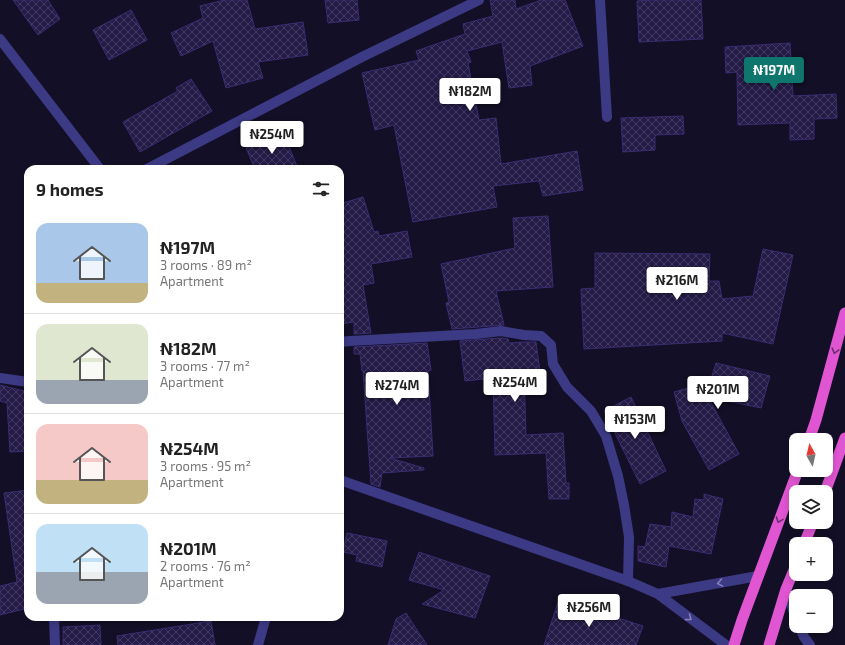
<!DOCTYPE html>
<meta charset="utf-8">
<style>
:root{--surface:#fff;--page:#f6f6f6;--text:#222;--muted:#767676;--line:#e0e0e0;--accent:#0f766e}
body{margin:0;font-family:"Exo 2",sans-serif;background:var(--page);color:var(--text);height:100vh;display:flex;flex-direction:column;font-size:15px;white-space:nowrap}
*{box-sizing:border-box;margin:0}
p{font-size:13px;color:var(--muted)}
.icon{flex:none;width:22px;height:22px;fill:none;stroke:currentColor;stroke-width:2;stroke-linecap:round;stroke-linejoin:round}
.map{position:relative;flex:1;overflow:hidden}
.side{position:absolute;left:24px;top:165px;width:320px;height:456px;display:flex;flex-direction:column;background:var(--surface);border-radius:12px;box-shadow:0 2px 6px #0003}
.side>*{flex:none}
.needle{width:26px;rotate:352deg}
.tools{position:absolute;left:789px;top:433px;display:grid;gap:8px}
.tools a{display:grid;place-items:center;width:44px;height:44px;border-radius:8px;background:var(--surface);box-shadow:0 2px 6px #0003;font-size:20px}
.price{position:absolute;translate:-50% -34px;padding:0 9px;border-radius:4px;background:#fff;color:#222;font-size:13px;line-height:26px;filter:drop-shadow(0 1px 2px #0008)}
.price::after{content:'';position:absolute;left:50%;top:24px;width:12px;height:9px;margin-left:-6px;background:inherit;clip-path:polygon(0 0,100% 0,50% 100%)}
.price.current{background:var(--accent);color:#fff}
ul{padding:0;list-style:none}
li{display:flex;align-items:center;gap:12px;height:100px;padding:0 12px}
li+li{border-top:1px solid var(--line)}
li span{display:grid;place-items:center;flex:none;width:112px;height:80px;border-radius:12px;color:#555}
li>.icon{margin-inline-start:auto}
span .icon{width:48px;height:48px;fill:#fffc;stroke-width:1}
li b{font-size:17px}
h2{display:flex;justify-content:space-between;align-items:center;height:48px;padding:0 12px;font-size:17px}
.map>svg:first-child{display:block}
</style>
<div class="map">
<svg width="845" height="645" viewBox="0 0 845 645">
<defs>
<pattern id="building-cross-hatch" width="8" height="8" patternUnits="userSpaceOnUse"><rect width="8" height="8" fill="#241b47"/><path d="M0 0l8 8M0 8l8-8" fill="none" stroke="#433b63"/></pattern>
</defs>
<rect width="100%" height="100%" fill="#130f26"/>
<path fill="url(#building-cross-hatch)" stroke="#3b2d73" d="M13 0H48L60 19 38 35Z
M224 0H247L255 29 303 22 308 55 258 62 263 78 226 88 213 41 181 56 171 33 203 18 200 6Z
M325 0H357L359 20 328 23Z
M490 0H515L516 9 541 0H565L583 46 530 66 532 85 509 88 502 42 467 51 471 62 468 63 479 120 496 118 501 164 577 151 583 190 543 196 539 181 493 186 497 207 413 222 394 125 375 130 362 73 419 60 416 51 465 34 463 24 493 16Z
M652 0H701L703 39 639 42 637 1Z
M131 10 147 40 109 60 93 30Z
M790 43 793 96 836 94 837 118 814 119V139L790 140V123L738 125 737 72 726 73 725 47Z
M191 79 212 111 140 152 123 122 178 91 176 88Z
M683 116 684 134 655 135V150L623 152 621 118Z
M284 134 298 169H255L246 148Z
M363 197 374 232 378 231 379 236 407 231 412 257 371 264 374 283 363 285 371 333 354 334V322L340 324V204Z
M548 216 553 287 496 291 504 325 452 329 446 303 449 302 441 264 515 248 513 218Z
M763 249 793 255 773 344 722 333V341L584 349 581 289 595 288V253L710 254 709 281H719L722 299 753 296Z
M501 338 508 339 509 343 524 342H536L540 372 524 374 526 435 563 433 566 483H569V499H549L546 453 495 455 493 378 465 381 460 341Z
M427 343 431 370 428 371 433 456 390 458 424 468V470L382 473 380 487 371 484 363 371H362L360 354H354V347Z
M716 363 770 376 761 408 708 397 739 454 709 470 682 421 674 392 710 382Z
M0 385 28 392V451L10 452 7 403 0 401Z
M631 397 666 471 640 484 604 411Z
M28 490V608L0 615V586L17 582 4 493Z
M704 494 723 499 711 554 669 546 666 567 638 561V546L645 547 650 524 671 527 672 512 693 517 695 499 704 500Z
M347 533 387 541 382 567 356 561 357 555 343 552Z
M419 552 490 576 475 618 422 604 444 590 409 580Z
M559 599 643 626 636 645H544Z
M406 613 427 645H388L396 619Z
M211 621 215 645H118L117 636Z
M100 625 101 645H63V627Z"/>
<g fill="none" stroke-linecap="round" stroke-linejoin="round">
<path stroke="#3d3a85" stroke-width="10" d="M600 0 607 117
M0 39 100 169
M147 169 362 57 479 0
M340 342 350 341 476 334 501 331 524 335 541 336 551 345 553 364 567 387 591 411 606 436 618 476 624 505 629 537 628 581
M54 617 55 645
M258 645 266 617"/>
<path stroke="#3d3a85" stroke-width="10" d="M0 378 28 382
M340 480 628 581 658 594 726 645
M786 589 796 619
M658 594 758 576
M799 626 804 637 810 645"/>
<path stroke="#e055d1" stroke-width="11" d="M809 440 816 420 845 313
M825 492 845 438
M804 544 813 522
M734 645 742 620 798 470
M769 645 786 589 796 565"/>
</g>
<defs><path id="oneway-chevron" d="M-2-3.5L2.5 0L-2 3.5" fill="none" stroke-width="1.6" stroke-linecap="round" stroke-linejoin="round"/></defs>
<g stroke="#6f2e73">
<use href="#oneway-chevron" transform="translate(835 351) rotate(105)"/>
<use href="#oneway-chevron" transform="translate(779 520) rotate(110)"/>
</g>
<g stroke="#837fbc">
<use href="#oneway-chevron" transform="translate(720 583) rotate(170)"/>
<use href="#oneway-chevron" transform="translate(689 618) rotate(36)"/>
</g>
</svg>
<div class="tools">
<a><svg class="needle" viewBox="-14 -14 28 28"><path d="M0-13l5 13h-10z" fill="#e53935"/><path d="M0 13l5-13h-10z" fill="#767676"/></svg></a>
<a><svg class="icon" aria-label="layers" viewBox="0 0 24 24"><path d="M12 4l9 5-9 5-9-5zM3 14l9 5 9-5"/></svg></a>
<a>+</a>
<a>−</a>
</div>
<b class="price current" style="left:774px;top:91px">₦197M</b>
<b class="price" style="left:470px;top:112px">₦182M</b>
<b class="price" style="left:272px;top:155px">₦254M</b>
<b class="price" style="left:677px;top:301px">₦216M</b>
<b class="price" style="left:515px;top:403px">₦254M</b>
<b class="price" style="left:397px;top:406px">₦274M</b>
<b class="price" style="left:718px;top:410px">₦201M</b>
<b class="price" style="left:635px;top:440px">₦153M</b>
<b class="price" style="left:589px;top:628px">₦256M</b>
<section class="side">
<h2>9 homes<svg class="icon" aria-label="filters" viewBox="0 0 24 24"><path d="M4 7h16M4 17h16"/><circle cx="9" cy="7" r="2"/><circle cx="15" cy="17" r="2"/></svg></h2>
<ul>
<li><span style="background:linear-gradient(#a9c7e8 75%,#c2b280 0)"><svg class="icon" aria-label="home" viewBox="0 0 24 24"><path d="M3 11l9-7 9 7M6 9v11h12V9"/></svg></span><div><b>₦197M</b><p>3 rooms · 89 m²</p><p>Apartment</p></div></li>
<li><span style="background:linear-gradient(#dfe7d0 70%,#9aa5b1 0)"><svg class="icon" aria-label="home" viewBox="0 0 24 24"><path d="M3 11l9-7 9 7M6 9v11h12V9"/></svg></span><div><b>₦182M</b><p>3 rooms · 77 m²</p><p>Apartment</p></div></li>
<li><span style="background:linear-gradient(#f6c9c9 70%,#c2b280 0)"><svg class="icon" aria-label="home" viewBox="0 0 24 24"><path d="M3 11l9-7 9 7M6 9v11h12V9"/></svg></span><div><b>₦254M</b><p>3 rooms · 95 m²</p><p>Apartment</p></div></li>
<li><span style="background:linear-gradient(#bfe0f5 60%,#9aa5b1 0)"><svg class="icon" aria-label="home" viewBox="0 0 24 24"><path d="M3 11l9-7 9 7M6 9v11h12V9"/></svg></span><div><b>₦201M</b><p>2 rooms · 76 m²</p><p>Apartment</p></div></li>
</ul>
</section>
</div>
